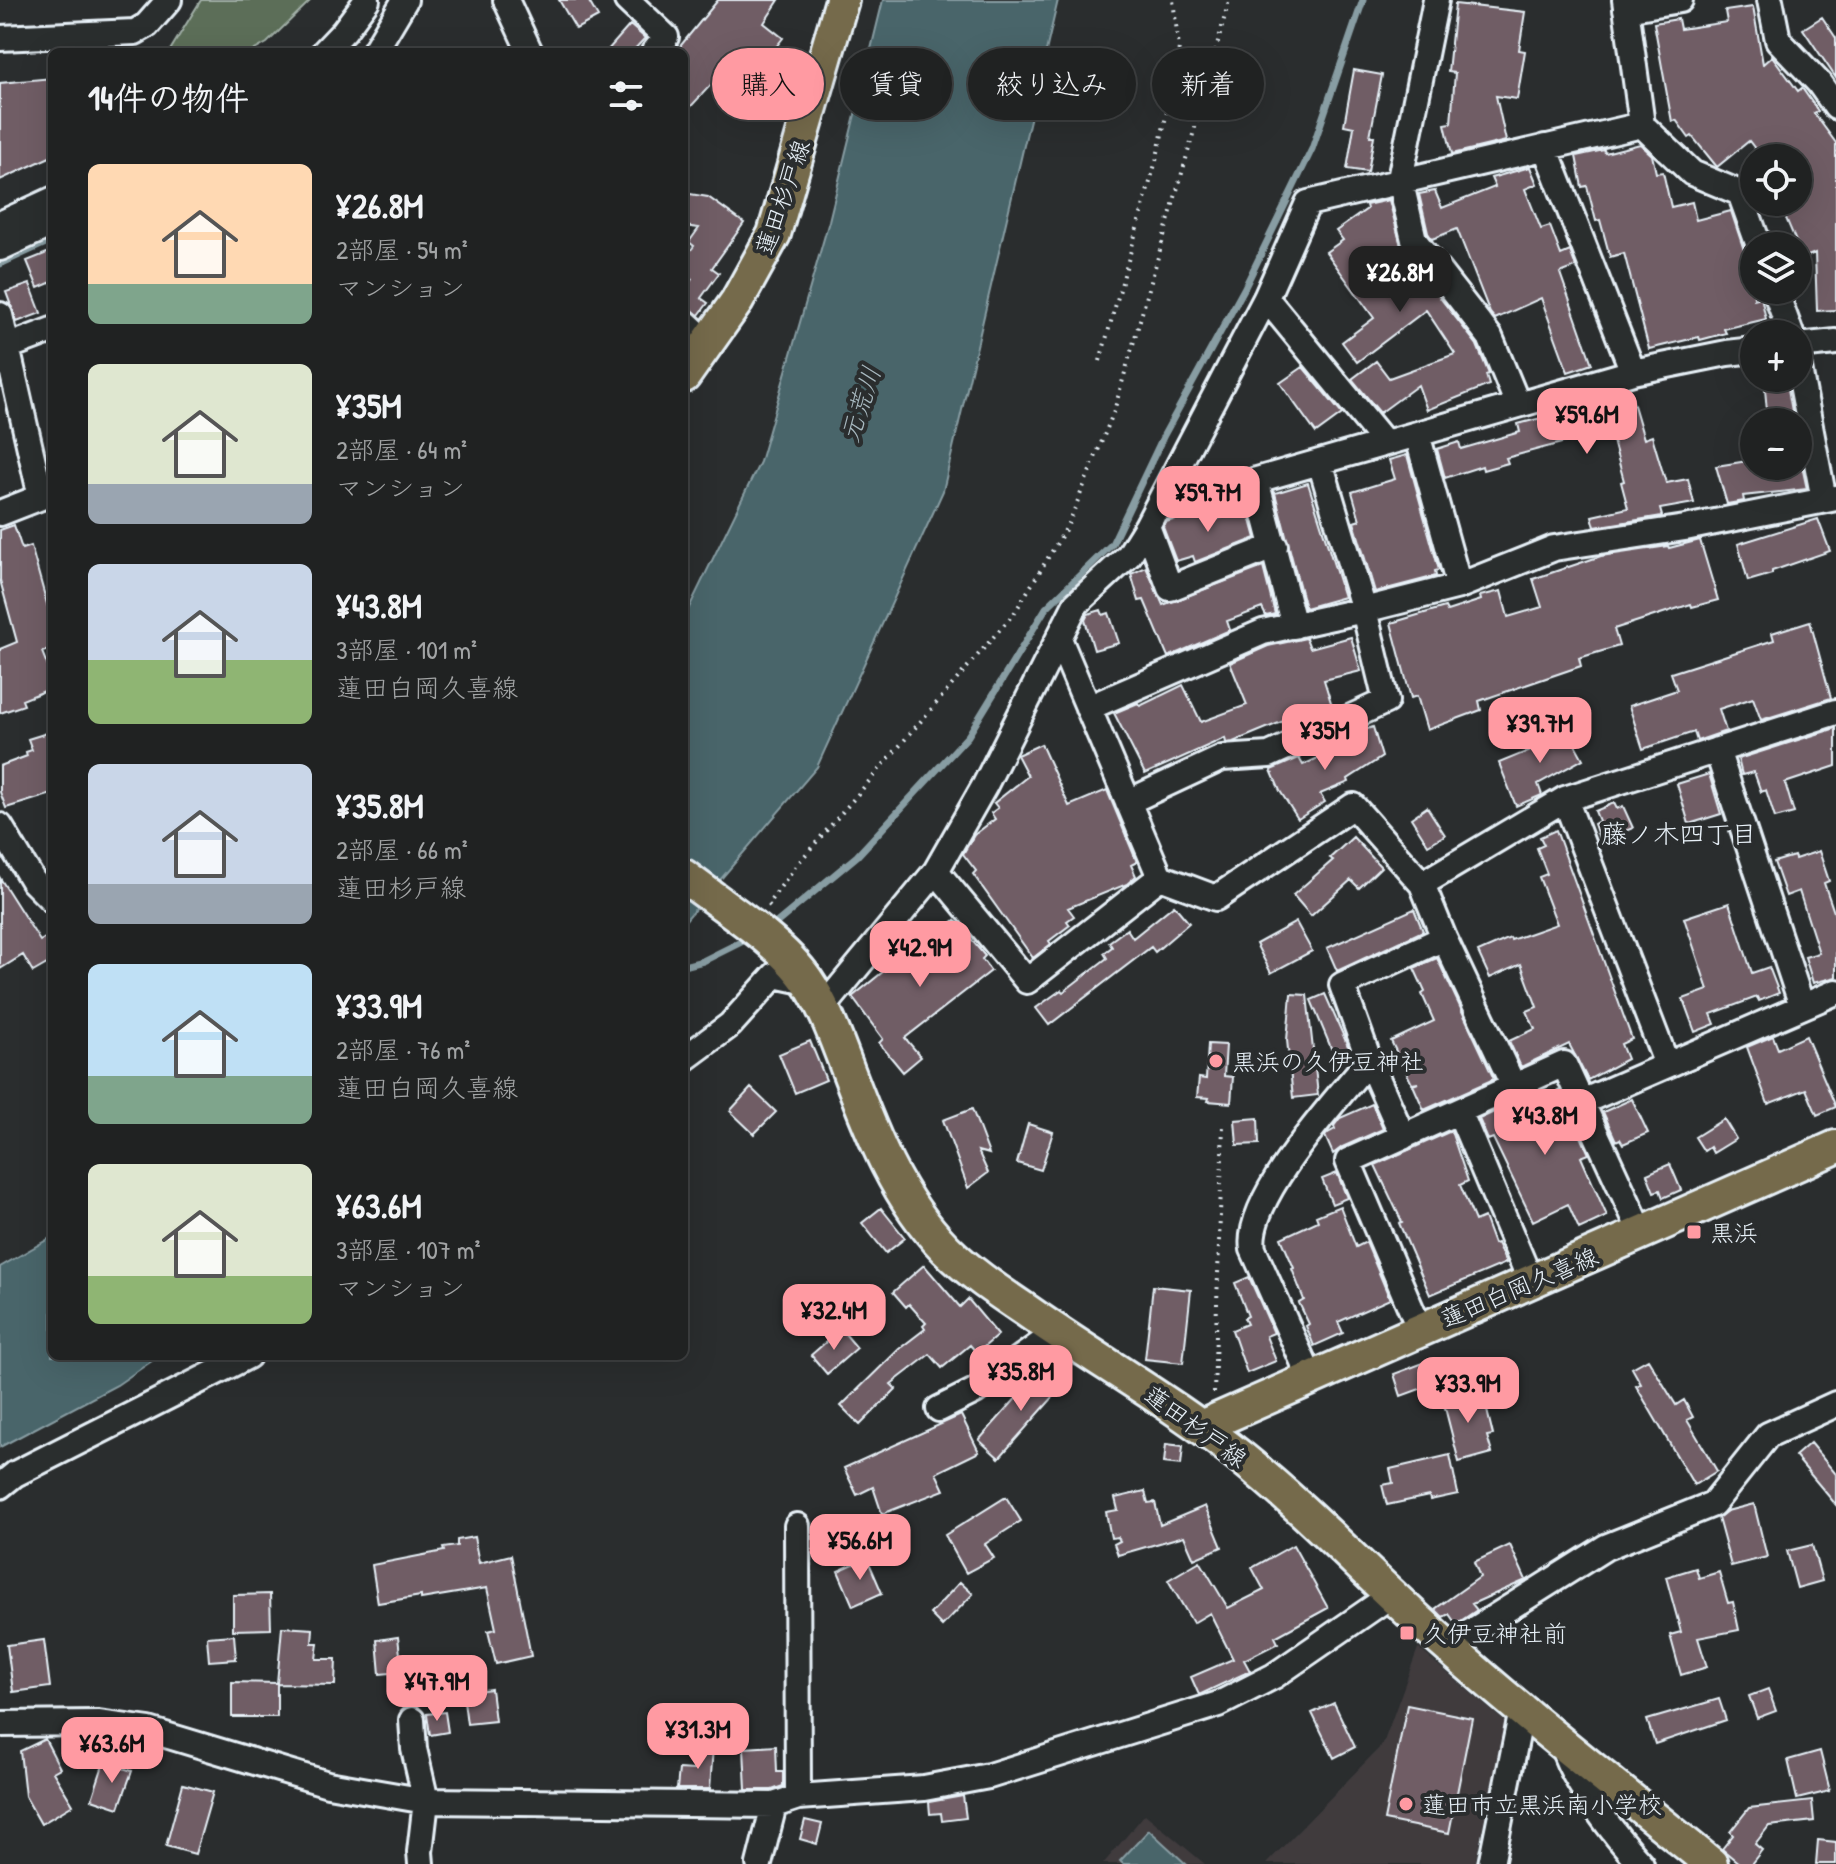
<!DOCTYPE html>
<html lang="ja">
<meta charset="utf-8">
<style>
:root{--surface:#202222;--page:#2d2f2f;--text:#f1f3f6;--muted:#a2a4a5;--line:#3d3f40;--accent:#ff9aa2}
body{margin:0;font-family:"Patrick Hand","Klee One",sans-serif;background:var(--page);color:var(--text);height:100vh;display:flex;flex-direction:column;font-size:30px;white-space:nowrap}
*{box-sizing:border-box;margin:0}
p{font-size:26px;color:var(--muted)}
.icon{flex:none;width:44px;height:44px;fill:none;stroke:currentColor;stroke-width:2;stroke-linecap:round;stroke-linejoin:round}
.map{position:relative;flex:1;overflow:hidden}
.panel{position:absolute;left:48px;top:48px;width:640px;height:1312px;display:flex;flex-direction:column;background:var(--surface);border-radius:12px;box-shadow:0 8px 32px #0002,0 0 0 2px var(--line)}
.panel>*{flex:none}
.hud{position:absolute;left:712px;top:48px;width:760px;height:72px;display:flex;gap:16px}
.controls{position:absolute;left:1740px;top:144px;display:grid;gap:16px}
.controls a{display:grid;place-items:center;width:72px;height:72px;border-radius:50%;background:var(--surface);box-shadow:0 8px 32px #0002,0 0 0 2px var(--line);font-size:40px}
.price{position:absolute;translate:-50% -68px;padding:0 18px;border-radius:16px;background:var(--accent);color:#111;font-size:26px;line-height:52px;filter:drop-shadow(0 2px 4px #0008)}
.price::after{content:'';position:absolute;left:50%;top:48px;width:24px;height:18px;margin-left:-12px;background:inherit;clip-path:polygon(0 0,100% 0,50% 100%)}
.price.current{background:#222;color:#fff}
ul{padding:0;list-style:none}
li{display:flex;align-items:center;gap:24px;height:200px;padding:0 40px}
li span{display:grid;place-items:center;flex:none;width:224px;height:160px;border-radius:12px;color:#555}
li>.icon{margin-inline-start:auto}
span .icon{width:96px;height:96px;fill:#fffc;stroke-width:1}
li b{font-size:34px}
h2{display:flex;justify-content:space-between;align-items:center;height:96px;padding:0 40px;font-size:34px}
.pill{padding:0 28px;border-radius:36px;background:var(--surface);box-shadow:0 8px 32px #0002,0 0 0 2px var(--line);font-size:28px;line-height:72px}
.pill.current{background:var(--accent);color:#111}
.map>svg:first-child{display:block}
</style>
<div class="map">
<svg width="1836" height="1864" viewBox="0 0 1836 1864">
<rect width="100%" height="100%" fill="#2a2d2e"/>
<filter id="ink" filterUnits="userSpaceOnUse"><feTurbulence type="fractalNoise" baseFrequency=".0125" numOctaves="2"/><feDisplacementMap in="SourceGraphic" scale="16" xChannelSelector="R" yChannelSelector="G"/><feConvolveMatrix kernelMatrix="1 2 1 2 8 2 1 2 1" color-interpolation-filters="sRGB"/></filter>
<g filter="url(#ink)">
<path fill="#3f3b3e" d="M1418 1648 1505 1722 1475 1864H1266L1383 1744Z
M1145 1814 1205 1864H1103Z"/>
<path fill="#5c6e58" stroke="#a2b0a8" stroke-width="2" d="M201 0H311L267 43 251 52H169Z"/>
<path fill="#48656b" stroke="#889da3" stroke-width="2" d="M883 0H1058L943 491 817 767 684 922V618L760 462 829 221Z
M52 1237V1356H159L117 1385 0 1447V1267Z
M1149 1830 1186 1864H1123L1120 1861Z"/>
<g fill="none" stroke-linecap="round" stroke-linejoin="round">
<path stroke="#889da3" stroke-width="7" d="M0 264 52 240
M768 930 857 856 968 736 1046 608 1112 544 1164 435 1244 289 1312 149 1363 0
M684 966 703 961 749 938"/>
</g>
<path fill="#6f5d65" stroke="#e8f1f8" stroke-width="2" d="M559 0H588L598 17 576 29Z
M718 0H779L764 23 783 38 738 95 717 78 684 114V52L677 50Z
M1455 4 1525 12 1519 50 1525 51 1517 99 1496 96 1506 141 1452 154 1445 124 1451 123 1455 73 1448 72Z
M1753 7 1763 64 1772 56 1798 91 1802 88 1818 111 1814 113 1836 143V310L1817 311 1815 253 1803 258 1779 202H1798V158H1773L1766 149 1759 154 1749 141 1717 167 1692 136 1689 138 1676 120 1672 122 1654 23 1678 19 1680 29 1727 22 1725 11Z
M1822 17 1836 38V78L1803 29Z
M630 25 645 38 632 52H606Z
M1354 70 1382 75 1370 136H1374L1368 172 1347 169 1354 127 1344 125Z
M52 78V156L0 180V83Z
M1640 144 1652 155 1656 173 1663 172 1671 207 1692 202 1696 220 1731 211 1744 250 1751 259 1754 299 1761 297 1766 319 1724 329 1726 333 1700 340 1699 337 1649 349 1624 253 1610 257 1600 220 1596 221 1587 186 1582 187 1576 156 1604 150 1605 153Z
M1530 167 1537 184 1525 189 1541 229 1550 226 1561 255 1570 251 1576 267 1560 273 1592 364 1568 372 1541 298 1495 319 1490 313 1457 229 1432 239 1428 233 1419 194 1435 191 1442 208 1495 187 1491 178Z
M684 193 708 197 744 223 712 268 719 273 701 298 708 303 699 315 684 306V286L686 288 692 279 684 273V259L694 246 689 242 699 228 684 226Z
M1389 200 1402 249 1477 345 1489 374 1486 375 1489 385 1427 410 1418 385 1380 413 1352 379 1376 361 1389 378 1455 354 1426 310 1357 362 1342 342 1374 318 1326 252 1343 240 1336 231 1367 209 1366 205Z
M52 251V282L38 288 27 261Z
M30 284 41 313 17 322 6 292Z
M1303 367 1342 414 1316 433 1280 383Z
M1764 378H1786L1794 422H1768Z
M1631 395 1644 439 1652 436 1666 483 1688 479 1694 503 1660 509 1662 516 1595 527 1592 516 1628 508 1621 482 1624 481 1610 430 1506 458 1508 463 1483 470 1482 466 1445 478 1437 449 1459 442 1461 449 1520 432 1518 424Z
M1407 455 1439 570 1435 571 1436 576 1375 592 1354 522 1360 520 1352 492 1395 479 1389 460Z
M1754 460V466H1802L1807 489 1743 496 1744 501 1727 504 1716 466Z
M1308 483 1344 597 1305 608 1275 493Z
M1248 509 1256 538 1195 562 1193 556 1176 561 1163 527 1166 522 1207 510 1211 521Z
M1818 519 1830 551 1772 571V574L1748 581 1738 544Z
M14 525 22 549 31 546 52 622V649L42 652 52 677V688L22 700 24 705 0 713V649L17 642 0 580V530Z
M1700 540 1718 600 1692 607 1691 604 1614 629 1619 646 1579 658 1581 666 1479 701 1481 710 1427 730 1417 696 1411 698 1391 623 1445 607 1447 611 1481 600 1480 596 1501 591 1508 617 1542 607 1533 579 1601 556 1668 546 1669 548Z
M1146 567 1163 605 1263 567 1275 614 1266 616 1262 608 1227 621 1230 630 1168 657 1144 600 1139 601 1131 574Z
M1101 610 1103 615 1109 613 1119 643 1094 650 1085 620 1088 614Z
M1810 621 1831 698 1761 720 1753 698 1719 709 1726 731 1697 741 1694 732 1643 749 1629 706 1677 690 1671 673 1774 640 1772 633Z
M1351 637 1361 671 1324 680 1333 709 1311 718 1308 711 1233 742 1226 743 1225 738 1145 774 1114 713 1138 703 1140 706 1183 685 1201 722 1247 705 1230 663 1268 646 1306 638 1310 648Z
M1565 726 1583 759 1538 784 1542 795 1516 806 1499 763 1543 745 1540 740Z
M1373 727 1382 757 1348 779 1349 782 1320 794 1325 802 1298 819 1280 791 1271 770 1299 758 1303 765 1351 743 1349 735Z
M1836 728V766L1785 783 1794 813 1775 818 1766 790 1761 792 1754 772 1742 775 1738 759Z
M47 733 52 747V794L6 808 0 792V766L27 756 26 752 32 750 28 739Z
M1041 744 1069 806 1107 790 1137 862 1131 865 1136 876 1127 884 1068 908 1074 916 1067 921 1070 925 1049 941 1051 944 1033 958 973 874 976 871 963 854 974 835 995 819 991 813 998 808 994 803 1028 776 1017 755Z
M1709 774 1721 814 1689 824 1677 784Z
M1614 803 1617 809 1623 806 1633 828 1600 841 1594 824 1599 821 1595 811Z
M1427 807 1445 835 1428 845 1411 818Z
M1556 830 1632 1039 1621 1044 1627 1059 1588 1080 1569 1044 1521 1067 1509 1041 1535 1029 1527 1011 1537 1007 1521 964 1490 978 1478 952 1510 938 1511 940 1557 924 1539 877 1547 874 1537 848 1544 845 1540 837Z
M1353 837 1381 867 1359 888 1351 880 1311 916 1293 895 1333 860 1330 858Z
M1819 851 1829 881 1824 883 1836 918V977L1813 983 1805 957 1819 953 1799 891 1786 896 1774 862 1794 856 1795 859Z
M0 878 40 941 52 934V961L33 972 23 955 0 969Z
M1729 903 1752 973 1769 967 1779 993 1759 1001 1757 997 1711 1014 1715 1024 1695 1032 1683 999 1708 990 1684 918Z
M1174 905 1189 923 1155 952 1151 947 1049 1025 1036 1008 1061 990 1063 992 1107 958 1104 953 1112 947 1109 942 1127 929 1133 938Z
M1414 909 1423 931 1337 971 1327 948Z
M955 920 985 956 982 959 991 971 905 1038 921 1057 903 1072 879 1043 883 1039 852 997 890 966 887 962 910 945 916 952Z
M1296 922 1312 951 1271 973 1256 944Z
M1437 958 1494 1079 1424 1110 1413 1085 1418 1083 1412 1084 1391 1041 1434 1021 1422 994 1425 992 1414 968Z
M1291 994 1307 995 1318 1095 1293 1098 1287 1040Z
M1325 994 1351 1053 1336 1060 1311 1000Z
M1773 1036 1778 1049 1806 1036 1836 1107 1817 1115 1806 1089 1768 1104 1747 1047Z
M810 1041 826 1080 795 1093 779 1054Z
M1208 1044 1226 1045 1224 1076 1233 1077 1231 1103 1208 1101 1209 1098 1197 1097 1199 1078 1206 1079Z
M751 1088 776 1112 754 1134 730 1111Z
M1560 1090 1589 1154 1581 1157 1607 1216 1579 1229 1568 1204 1533 1221 1493 1138 1488 1140 1479 1119 1533 1094 1536 1102Z
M1632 1099 1648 1133 1623 1144 1620 1139 1616 1141 1603 1112Z
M1372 1104 1383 1129 1342 1147 1333 1154 1325 1136 1328 1133 1335 1129 1334 1126 1340 1118Z
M972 1109 989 1154 978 1151 988 1173 968 1188 943 1120Z
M1258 1118 1259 1144 1237 1145 1235 1120Z
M1724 1119 1736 1139 1713 1153 1710 1147 1704 1151 1695 1137Z
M1028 1124 1053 1132 1041 1170 1017 1163Z
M1451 1131 1468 1181 1460 1185 1475 1221 1484 1217 1494 1244 1497 1243 1506 1263 1430 1295 1399 1223 1402 1222 1375 1165Z
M1670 1164 1681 1190 1663 1198 1660 1190 1654 1192 1647 1174Z
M1337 1173 1347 1198 1332 1204 1322 1179Z
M1340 1206 1356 1247 1366 1242 1390 1299 1338 1322 1343 1333 1314 1346 1306 1326 1309 1324 1299 1303 1304 1300 1292 1269 1294 1268 1281 1238 1318 1221 1316 1216Z
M881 1208 905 1238 886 1253 862 1223Z
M924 1265 960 1307 968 1299 998 1335 977 1353 970 1345 942 1368 930 1354 891 1384 896 1389 860 1425 841 1406 899 1349 925 1329 923 1326 926 1323 909 1304 906 1307 893 1292Z
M1249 1277 1274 1333 1266 1336 1276 1361 1247 1373 1232 1330 1247 1324 1244 1318 1248 1316 1235 1283Z
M1153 1286 1191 1290 1183 1363 1145 1359Z
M841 1329 857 1348 827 1374 811 1355Z
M1434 1359 1442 1381 1401 1396 1394 1374Z
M1648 1359 1676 1405 1684 1400 1693 1417 1687 1420 1717 1471 1694 1485 1636 1386 1641 1384 1632 1368Z
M1043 1368 1063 1386 999 1458 979 1440Z
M1470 1389 1474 1405 1485 1402 1493 1435 1487 1436 1492 1453 1459 1462 1442 1396Z
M961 1415 979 1452 936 1473 944 1490 882 1514 873 1487 857 1495 844 1468Z
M1810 1443 1836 1474V1505L1795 1456Z
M1166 1444 1183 1446 1181 1465 1164 1463Z
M1450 1455 1458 1494 1430 1500 1429 1496 1387 1505 1382 1485 1393 1483 1390 1469Z
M1145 1491 1148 1503 1155 1502 1160 1525 1205 1506 1222 1547 1194 1559 1184 1536 1118 1555 1114 1544 1120 1541 1118 1537 1111 1538 1106 1512 1118 1510 1115 1498Z
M1006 1497 1021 1521 985 1544 994 1558 966 1573 945 1535Z
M1754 1504 1767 1557 1731 1566 1718 1518 1727 1511Z
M474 1537 479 1563 511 1555 531 1656 496 1664 488 1631 496 1629 487 1588 421 1599V1596L378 1603 372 1565 444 1551 443 1548 457 1546V1540Z
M1293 1545 1328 1608 1275 1637 1278 1643 1244 1660 1250 1671 1199 1695 1191 1677 1233 1659 1210 1613 1193 1623 1168 1580 1200 1561 1228 1608 1264 1590 1252 1568Z
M1510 1545 1526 1580 1472 1604 1477 1610 1456 1624 1449 1614 1443 1617 1435 1609 1480 1577 1474 1562Z
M1812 1545 1822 1581 1797 1588 1787 1551Z
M867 1558 882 1593 853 1606 838 1571Z
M1696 1568 1699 1578 1719 1572 1728 1603 1733 1602 1739 1630 1698 1638 1707 1667 1681 1675 1670 1635 1681 1632 1666 1577Z
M960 1582 973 1594 942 1626 930 1614Z
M270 1594 271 1629 233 1630V1595Z
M282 1627 313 1629 312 1643H318L316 1659H336L335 1685 277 1684V1717H232V1682L277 1683Z
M234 1635 236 1659 209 1661 207 1637Z
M398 1637 402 1672 380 1674 377 1640Z
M44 1640 50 1687 13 1692 7 1645Z
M491 1689 495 1721 467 1724 463 1693Z
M1768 1689 1776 1711 1757 1718 1749 1696Z
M1719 1699 1726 1720 1655 1744 1647 1720Z
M1334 1703 1355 1747 1334 1758 1312 1713Z
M1407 1705 1472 1718 1449 1833 1384 1820Z
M445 1712 448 1732 430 1735 427 1714Z
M45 1739 60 1768 53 1772 73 1805 41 1824 25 1796 20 1751Z
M776 1746 777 1772H783V1786L772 1790H746L744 1748Z
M694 1747H713L710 1789H677L679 1769 694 1770Z
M1820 1751 1830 1791 1797 1799 1788 1760Z
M104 1762 132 1771 119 1808 92 1799Z
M183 1784 213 1792 195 1854 166 1846Z
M963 1796 966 1818 942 1821 941 1813 930 1814 929 1802Z
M1812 1801 1814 1821 1769 1826 1755 1844 1762 1850 1751 1864H1740L1722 1849 1733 1835 1730 1832 1749 1808Z
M805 1820 822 1824 817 1844 800 1839Z
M1818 1840 1836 1842V1864H1816Z"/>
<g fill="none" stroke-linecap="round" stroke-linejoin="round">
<defs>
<path id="minor" d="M506 0 530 52
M627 0 666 37 654 52
M1436 0 1400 179 1414 240 1490 337 1518 405
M1625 0 1642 125 1692 173 1740 193 1759 246
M1770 0 1778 40 1819 83 1836 107
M1626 9 1680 0
M0 38 135 32 147 25 169 0
M324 52 344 31 367 0
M374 52 405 0
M1545 147 1633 372
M0 224 52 200
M0 248 52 224
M1775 290 1791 334
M1266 298 1385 443
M0 315 7 347
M684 321 708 343
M1798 346 1836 342
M1798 363 1824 500
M1417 434 1459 586
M1256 480 1294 626
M1156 509 1633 372 1727 353 1754 350
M0 513 41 497 7 347 52 330
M1147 526 1170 588 1275 546
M1060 641 1160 877 1216 898 1353 806 1422 884 1444 938 1514 1087
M1088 708 1263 632 1364 610 1459 586 1554 548 1685 528 1836 498
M1717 750 1802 1006
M1565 799 1667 1065
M1128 802 1222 758 1269 755 1386 701 1364 610 1320 462
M0 826 33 881 52 900
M936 871 1027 981 1160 877
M1422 884 1565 799 1836 712
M823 1008 936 871 985 785 1076 604 1129 555 1147 526 1266 298 1308 203 1642 125
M684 1059 730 1025 775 975 808 982
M1582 1102 1836 992
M1459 1111 1531 1282
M1403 1137 1369 1060 1342 985 1444 938
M1420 1330 1348 1161 1564 1064 1642 1234
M1310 1377 1253 1249C1244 1199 1337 1099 1369 1060
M939 1409 975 1391 1057 1332
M0 1486 15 1474 248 1356
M797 1526 798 1797
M1447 1647 1606 1547 1713 1504 1768 1435 1836 1404
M412 1720 414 1749 426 1801 420 1852 421 1864
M0 1724 98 1723 149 1730 328 1784 426 1801 774 1805 798 1797 924 1788 989 1776 1219 1704 1274 1676 1390 1596
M1563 1747C1573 1782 1616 1837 1641 1864
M759 1864 774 1805
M1491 1864 1522 1710"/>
<path id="major" d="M684 376 737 301 774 234 842 0
M684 876C721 905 780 941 806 979 824 1005 835 1036 846 1065 871 1131 895 1197 946 1249 970 1273 999 1292 1027 1311 1098 1361 1175 1404 1243 1459 1315 1517 1377 1585 1447 1646 1532 1722 1623 1792 1711 1864
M1201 1427 1836 1147"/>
</defs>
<use href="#minor" stroke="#e8f1f8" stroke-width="30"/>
<use href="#major" stroke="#e8f1f8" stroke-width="38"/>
<path stroke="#e8f1f8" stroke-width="4" stroke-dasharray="2 6" stroke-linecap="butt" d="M1100 361 1157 157 1172 89 1179 48 1173 0
M770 906 768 904 795 867 1015 612 1068 525 1114 411 1204 96 1229 0
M1214 1393 1223 1126"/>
<use href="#minor" stroke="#2a2d2e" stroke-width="24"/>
<use href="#major" stroke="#756b4b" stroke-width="32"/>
</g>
</g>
<g fill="#ff9aa2" stroke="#2a2d2e" stroke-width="3">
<circle cx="1216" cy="1061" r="8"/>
<rect x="1686" y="1224" width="16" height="16" rx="4"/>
<rect x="1399" y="1625" width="16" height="16" rx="4"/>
<circle cx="1406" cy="1804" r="8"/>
</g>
<g text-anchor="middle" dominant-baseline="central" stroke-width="8" stroke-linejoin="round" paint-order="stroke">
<g font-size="24" fill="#e8f1f8" stroke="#2a2d2e">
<text transform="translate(782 197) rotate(-71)">蓮田杉戸線</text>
<text transform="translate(1519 1287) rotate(-23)">蓮田白岡久喜線</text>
<text transform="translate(1196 1426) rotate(36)">蓮田杉戸線</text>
</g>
<g font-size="24" fill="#e8f1f8" stroke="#2a2d2e" text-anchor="start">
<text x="1232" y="1061">黒浜の久伊豆神社</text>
<text x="1710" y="1232">黒浜</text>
<text x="1423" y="1633">久伊豆神社前</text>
<text x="1422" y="1804">蓮田市立黒浜南小学校</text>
</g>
<g font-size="26" font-style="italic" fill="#a8b9c0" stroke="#2a2d2e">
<text transform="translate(860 404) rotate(-72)">元荒川</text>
</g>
<g font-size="26" fill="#e8f1f8" stroke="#2a2d2e">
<text x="1679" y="833">藤ノ木四丁目</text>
</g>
</g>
</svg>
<div class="controls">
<a><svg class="icon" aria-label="locate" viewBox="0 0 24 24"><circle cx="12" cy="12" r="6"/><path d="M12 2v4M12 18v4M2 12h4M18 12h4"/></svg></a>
<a><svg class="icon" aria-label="layers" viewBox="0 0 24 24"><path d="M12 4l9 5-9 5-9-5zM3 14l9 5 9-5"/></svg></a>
<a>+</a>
<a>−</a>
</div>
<b class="price current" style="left:1400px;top:314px">¥26.8M</b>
<b class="price" style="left:1587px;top:456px">¥59.6M</b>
<b class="price" style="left:1208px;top:534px">¥59.7M</b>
<b class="price" style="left:1540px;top:765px">¥39.7M</b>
<b class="price" style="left:1325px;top:772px">¥35M</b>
<b class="price" style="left:920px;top:989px">¥42.9M</b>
<b class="price" style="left:1545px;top:1157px">¥43.8M</b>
<b class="price" style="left:834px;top:1352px">¥32.4M</b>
<b class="price" style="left:1021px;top:1413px">¥35.8M</b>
<b class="price" style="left:1468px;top:1425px">¥33.9M</b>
<b class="price" style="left:860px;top:1582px">¥56.6M</b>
<b class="price" style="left:437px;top:1723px">¥47.9M</b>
<b class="price" style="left:698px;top:1771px">¥31.3M</b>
<b class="price" style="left:112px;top:1785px">¥63.6M</b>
<div class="hud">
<a class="pill current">購入</a>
<a class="pill">賃貸</a>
<a class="pill">絞り込み</a>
<a class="pill">新着</a>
</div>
<section class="panel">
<h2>14件の物件<svg class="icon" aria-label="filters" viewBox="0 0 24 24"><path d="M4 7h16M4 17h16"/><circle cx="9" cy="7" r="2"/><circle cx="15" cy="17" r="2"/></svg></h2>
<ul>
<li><span style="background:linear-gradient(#ffd9b3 75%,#7fa58c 0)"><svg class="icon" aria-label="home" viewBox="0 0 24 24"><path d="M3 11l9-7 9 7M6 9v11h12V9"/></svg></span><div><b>¥26.8M</b><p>2部屋 · 54 m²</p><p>マンション</p></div></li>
<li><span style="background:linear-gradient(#dfe7d0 75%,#9aa5b1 0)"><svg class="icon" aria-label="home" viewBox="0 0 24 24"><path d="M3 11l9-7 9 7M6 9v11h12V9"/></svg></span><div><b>¥35M</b><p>2部屋 · 64 m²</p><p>マンション</p></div></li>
<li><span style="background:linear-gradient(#c9d6e8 60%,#8fb573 0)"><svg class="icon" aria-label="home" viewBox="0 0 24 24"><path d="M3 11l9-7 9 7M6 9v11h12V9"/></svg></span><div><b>¥43.8M</b><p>3部屋 · 101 m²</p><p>蓮田白岡久喜線</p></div></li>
<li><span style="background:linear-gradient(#c9d6e8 75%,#9aa5b1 0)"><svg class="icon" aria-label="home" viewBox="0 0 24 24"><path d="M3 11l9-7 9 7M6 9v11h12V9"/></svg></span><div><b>¥35.8M</b><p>2部屋 · 66 m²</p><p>蓮田杉戸線</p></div></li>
<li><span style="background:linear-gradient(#bfe0f5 70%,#7fa58c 0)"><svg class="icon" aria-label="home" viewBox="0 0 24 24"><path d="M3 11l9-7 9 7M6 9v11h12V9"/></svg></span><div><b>¥33.9M</b><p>2部屋 · 76 m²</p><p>蓮田白岡久喜線</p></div></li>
<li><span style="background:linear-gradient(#dfe7d0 70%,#8fb573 0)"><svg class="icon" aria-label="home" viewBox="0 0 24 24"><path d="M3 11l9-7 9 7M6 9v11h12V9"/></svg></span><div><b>¥63.6M</b><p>3部屋 · 107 m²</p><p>マンション</p></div></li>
</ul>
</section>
</div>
